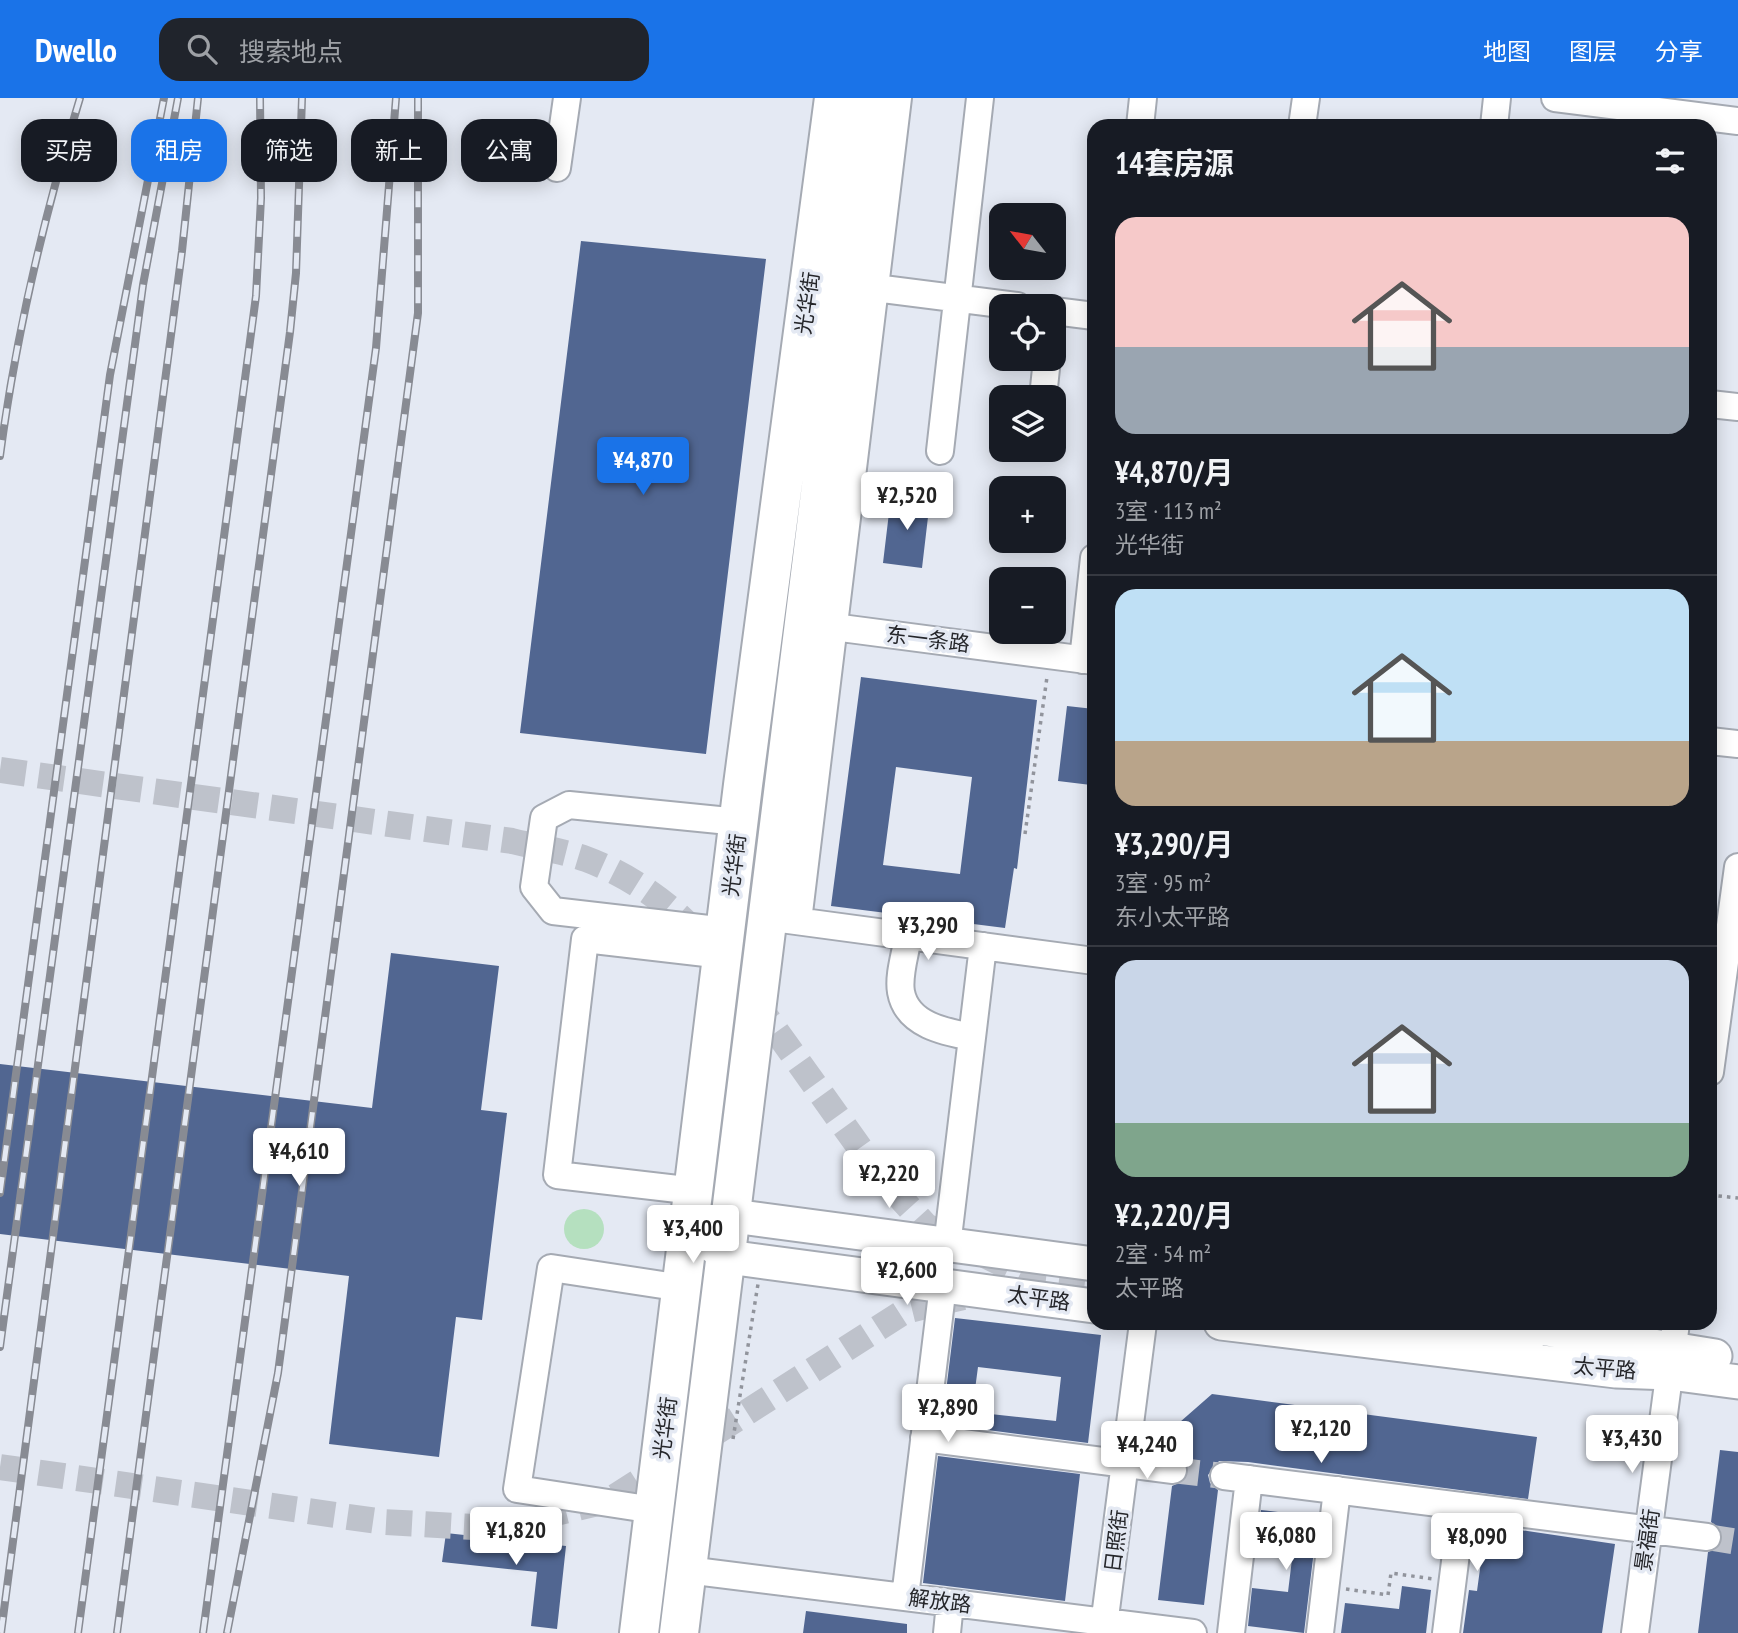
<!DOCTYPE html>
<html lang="zh">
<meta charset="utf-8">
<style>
:root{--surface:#171b24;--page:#20242c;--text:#f1f3f6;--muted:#9ea1a6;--line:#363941;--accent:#1a73e8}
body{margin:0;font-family:"PT Sans Narrow","Noto Sans SC",sans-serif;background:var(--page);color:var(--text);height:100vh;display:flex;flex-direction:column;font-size:26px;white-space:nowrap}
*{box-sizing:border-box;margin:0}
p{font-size:23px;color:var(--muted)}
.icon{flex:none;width:38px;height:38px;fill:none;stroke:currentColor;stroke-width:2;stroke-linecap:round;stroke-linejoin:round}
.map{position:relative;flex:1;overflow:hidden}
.panel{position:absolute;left:1087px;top:21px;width:630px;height:1211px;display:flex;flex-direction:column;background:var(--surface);border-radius:21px;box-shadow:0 4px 18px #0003}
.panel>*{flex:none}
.guide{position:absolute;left:21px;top:21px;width:665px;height:63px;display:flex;gap:14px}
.needle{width:46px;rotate:301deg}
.fabs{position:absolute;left:989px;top:105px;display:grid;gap:14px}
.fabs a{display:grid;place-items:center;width:77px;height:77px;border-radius:14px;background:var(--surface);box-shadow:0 4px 18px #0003;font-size:35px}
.price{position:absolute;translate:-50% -60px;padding:0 16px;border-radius:7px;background:#fff;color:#222;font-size:23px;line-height:46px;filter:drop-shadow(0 2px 4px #0008)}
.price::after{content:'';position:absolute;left:50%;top:42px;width:21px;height:16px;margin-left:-10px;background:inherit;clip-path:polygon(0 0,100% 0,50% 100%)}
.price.current{background:var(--accent);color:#fff}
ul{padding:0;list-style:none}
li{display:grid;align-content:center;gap:14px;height:371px;padding:0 28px}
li+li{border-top:2px solid var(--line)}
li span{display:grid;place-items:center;height:217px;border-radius:21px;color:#555}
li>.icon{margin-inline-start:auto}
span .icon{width:126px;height:126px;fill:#fffc;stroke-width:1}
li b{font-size:30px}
h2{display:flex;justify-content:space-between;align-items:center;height:84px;padding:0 28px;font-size:30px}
.pill{padding:0 24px;border-radius:21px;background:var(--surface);box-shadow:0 4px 18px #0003;font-size:24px;line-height:63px}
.pill.current{background:var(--accent);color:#fff}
header{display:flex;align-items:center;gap:42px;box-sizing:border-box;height:98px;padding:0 35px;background:var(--accent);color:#fff}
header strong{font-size:33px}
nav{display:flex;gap:38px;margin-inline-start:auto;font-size:24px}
.search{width:490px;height:63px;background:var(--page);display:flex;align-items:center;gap:18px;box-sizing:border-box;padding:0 24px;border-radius:21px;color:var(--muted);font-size:26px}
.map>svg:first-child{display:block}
</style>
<header>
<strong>Dwello</strong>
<div class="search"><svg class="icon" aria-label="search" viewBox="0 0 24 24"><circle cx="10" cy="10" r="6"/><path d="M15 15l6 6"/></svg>搜索地点</div>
<nav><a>地图</a><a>图层</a><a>分享</a></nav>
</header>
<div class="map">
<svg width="1738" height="1535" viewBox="0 0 1738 1535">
<rect width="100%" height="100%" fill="#e4e9f3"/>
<path fill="#b5e0bf" d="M564 1131a20 20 0 1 1 40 0a20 20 0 1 1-40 0Z"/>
<path fill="#516691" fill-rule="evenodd" d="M581 143 766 161 706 656 520 635Z
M891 398 930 402 922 470 883 465Z
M861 579 1037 602 1017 771 1014 770 1005 830 831 808ZM896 669 972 679 960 776 883 767Z
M1067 608 1094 611 1091 687 1058 683Z
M391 855 499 868 481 1012 507 1015 482 1222 456 1219 439 1359 329 1346 349 1178 0 1136V966L372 1010Z
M955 1220 1101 1237 1088 1345 942 1326ZM978 1269 1061 1279 1056 1323 972 1314Z
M1212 1296 1537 1339 1528 1401 1248 1364 1219 1363 1208 1377 1210 1385 1218 1392 1204 1507 1158 1502 1172 1388 1185 1382 1189 1373 1187 1365 1176 1357 1180 1324Z
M1720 1352 1738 1354V1535H1698L1708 1454 1719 1449 1723 1440 1721 1432 1711 1424Z
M938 1358 1080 1376 1065 1503 923 1485Z
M1261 1412 1318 1419 1304 1535 1248 1528 1252 1490 1288 1494 1293 1453 1257 1448Z
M1486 1427 1615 1446 1602 1535H1463L1469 1492 1477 1493Z
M446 1435 566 1448 557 1531 531 1528 537 1474 442 1464Z
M1402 1488 1431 1492 1426 1535H1341L1345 1505 1399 1511Z
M806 1513 907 1526V1535H803Z"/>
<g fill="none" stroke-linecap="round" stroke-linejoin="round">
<path stroke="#bec2cb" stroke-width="26" stroke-dasharray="26 13" stroke-linecap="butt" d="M0 672 512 743C536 749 563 753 586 761 629 777 669 805 699 838
M754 902 877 1074 926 1128 1023 1176 1094 1184
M0 1369 384 1424 493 1430 610 1402 905 1213 963 1199
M1173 1372 1224 1378
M1707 1439 1738 1444"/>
<defs>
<path id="minor" d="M1555 0 1738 23
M1140 28 1143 0
M1302 28 1306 0
M1494 28 1497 0
M557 70 567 0
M875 190 1017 208
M1054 213 1094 218
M1043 299 1047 261
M1710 306 1738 309
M940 353 980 0
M818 527 1094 563
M1083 562 1094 460
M1710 643 1738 646
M781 821 1094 863
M798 823 898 0
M726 833 553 813 534 789 544 720 569 707 739 724
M908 838C906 854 898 877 901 894 907 927 945 934 972 939
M1710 974 1738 769
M695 1093 557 1077 585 841 723 857
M947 1148 983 848
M1418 1225 1532 1240
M924 1340 1173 1372
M1224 1378 1707 1439
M654 1412 517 1391 551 1170 682 1190
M687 1472 1193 1535
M905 1499 943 1187
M947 1535 950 1505
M1103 1535 1143 1225
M1231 1535 1249 1381
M1320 1535 1337 1392
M1446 1535 1462 1408
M1635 1535 1676 1225"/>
<path id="major" d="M705 1127 733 1118 1094 1166
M690 1131 728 1159 1094 1208
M1221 1225 1616 1273 1670 1275 1738 1284
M1510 1225 1715 1258"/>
<path id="highway" d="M639 1535 743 687 834 0
M679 1535 869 0"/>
</defs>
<use href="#minor" stroke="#a5aab3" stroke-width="30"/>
<use href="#major" stroke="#a5aab3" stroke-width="37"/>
<use href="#highway" stroke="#a5aab3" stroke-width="42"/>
<path stroke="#91949c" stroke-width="3.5" stroke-dasharray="3.5 5" stroke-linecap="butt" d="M1025 736 1047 579
M1710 1097 1738 1100
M733 1341 758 1186
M1346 1491 1388 1497 1391 1475 1433 1481"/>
<use href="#minor" stroke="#fff" stroke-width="26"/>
<use href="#major" stroke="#fff" stroke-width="33"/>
<use href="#highway" stroke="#fff" stroke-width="38"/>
<defs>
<path id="rail" d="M0 358C16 236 44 118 80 0
M0 1095 110 277 164 0
M0 1249 143 187 178 0
M1 1535 182 153 198 0
M78 1535 256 198 261 100 260 0
M117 1535 290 234 296 175 302 0
M203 1535 376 250 396 0
M227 1535 278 1275 418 215V0"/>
</defs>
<use href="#rail" stroke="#888b93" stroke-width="8"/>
<use href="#rail" stroke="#e4e9f3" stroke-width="5" stroke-dasharray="16" stroke-linecap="butt"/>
</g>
<g text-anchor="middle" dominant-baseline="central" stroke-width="7" stroke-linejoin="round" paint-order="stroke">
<g font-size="21" fill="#25262a" stroke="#e4e9f3">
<text transform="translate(807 205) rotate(-82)">光华街</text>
<text transform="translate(928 541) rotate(7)">东一条路</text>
<text transform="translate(734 767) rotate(-83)">光华街</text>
<text transform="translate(1039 1200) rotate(8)">太平路</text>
<text transform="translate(1605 1270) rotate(5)">太平路</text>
<text transform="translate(665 1330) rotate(-83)">光华街</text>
<text transform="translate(1647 1442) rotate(-82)">景福街</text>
<text transform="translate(1116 1443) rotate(-83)">日照街</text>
<text transform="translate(940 1503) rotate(7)">解放路</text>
</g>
</g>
</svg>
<div class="fabs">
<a><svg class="needle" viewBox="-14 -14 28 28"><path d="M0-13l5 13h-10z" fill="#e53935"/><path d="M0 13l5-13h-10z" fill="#9ea1a6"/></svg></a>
<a><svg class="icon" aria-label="locate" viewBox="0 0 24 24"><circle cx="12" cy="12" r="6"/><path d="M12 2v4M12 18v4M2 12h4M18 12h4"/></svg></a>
<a><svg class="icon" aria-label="layers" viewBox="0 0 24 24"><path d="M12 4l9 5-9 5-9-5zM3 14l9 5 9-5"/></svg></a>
<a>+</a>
<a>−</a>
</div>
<b class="price current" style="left:643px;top:399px">¥4,870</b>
<b class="price" style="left:907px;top:434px">¥2,520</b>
<b class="price" style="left:928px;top:864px">¥3,290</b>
<b class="price" style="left:299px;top:1090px">¥4,610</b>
<b class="price" style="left:889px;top:1112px">¥2,220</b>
<b class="price" style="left:693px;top:1167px">¥3,400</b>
<b class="price" style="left:907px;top:1209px">¥2,600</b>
<b class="price" style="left:948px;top:1346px">¥2,890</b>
<b class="price" style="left:1321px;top:1367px">¥2,120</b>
<b class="price" style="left:1632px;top:1377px">¥3,430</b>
<b class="price" style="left:1147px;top:1383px">¥4,240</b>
<b class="price" style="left:516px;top:1469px">¥1,820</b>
<b class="price" style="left:1286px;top:1474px">¥6,080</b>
<b class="price" style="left:1477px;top:1475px">¥8,090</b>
<div class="guide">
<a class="pill">买房</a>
<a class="pill current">租房</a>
<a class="pill">筛选</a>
<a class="pill">新上</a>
<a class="pill">公寓</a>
</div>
<section class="panel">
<h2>14套房源<svg class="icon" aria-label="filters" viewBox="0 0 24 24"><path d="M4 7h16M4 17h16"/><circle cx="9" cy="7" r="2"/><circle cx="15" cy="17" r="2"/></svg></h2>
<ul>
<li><span style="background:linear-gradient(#f6c9c9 60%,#9aa5b1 0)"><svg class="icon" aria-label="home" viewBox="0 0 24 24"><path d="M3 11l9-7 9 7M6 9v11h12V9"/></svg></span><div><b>¥4,870/月</b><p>3室 · 113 m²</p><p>光华街</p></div></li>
<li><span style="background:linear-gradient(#bfe0f5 70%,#b9a48a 0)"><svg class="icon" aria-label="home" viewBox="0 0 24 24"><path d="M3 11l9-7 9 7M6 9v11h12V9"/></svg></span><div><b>¥3,290/月</b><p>3室 · 95 m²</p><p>东小太平路</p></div></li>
<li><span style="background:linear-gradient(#c9d6e8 75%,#7fa58c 0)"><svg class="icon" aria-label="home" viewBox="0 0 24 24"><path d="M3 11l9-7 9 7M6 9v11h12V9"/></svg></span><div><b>¥2,220/月</b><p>2室 · 54 m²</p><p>太平路</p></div></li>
</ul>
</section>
</div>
